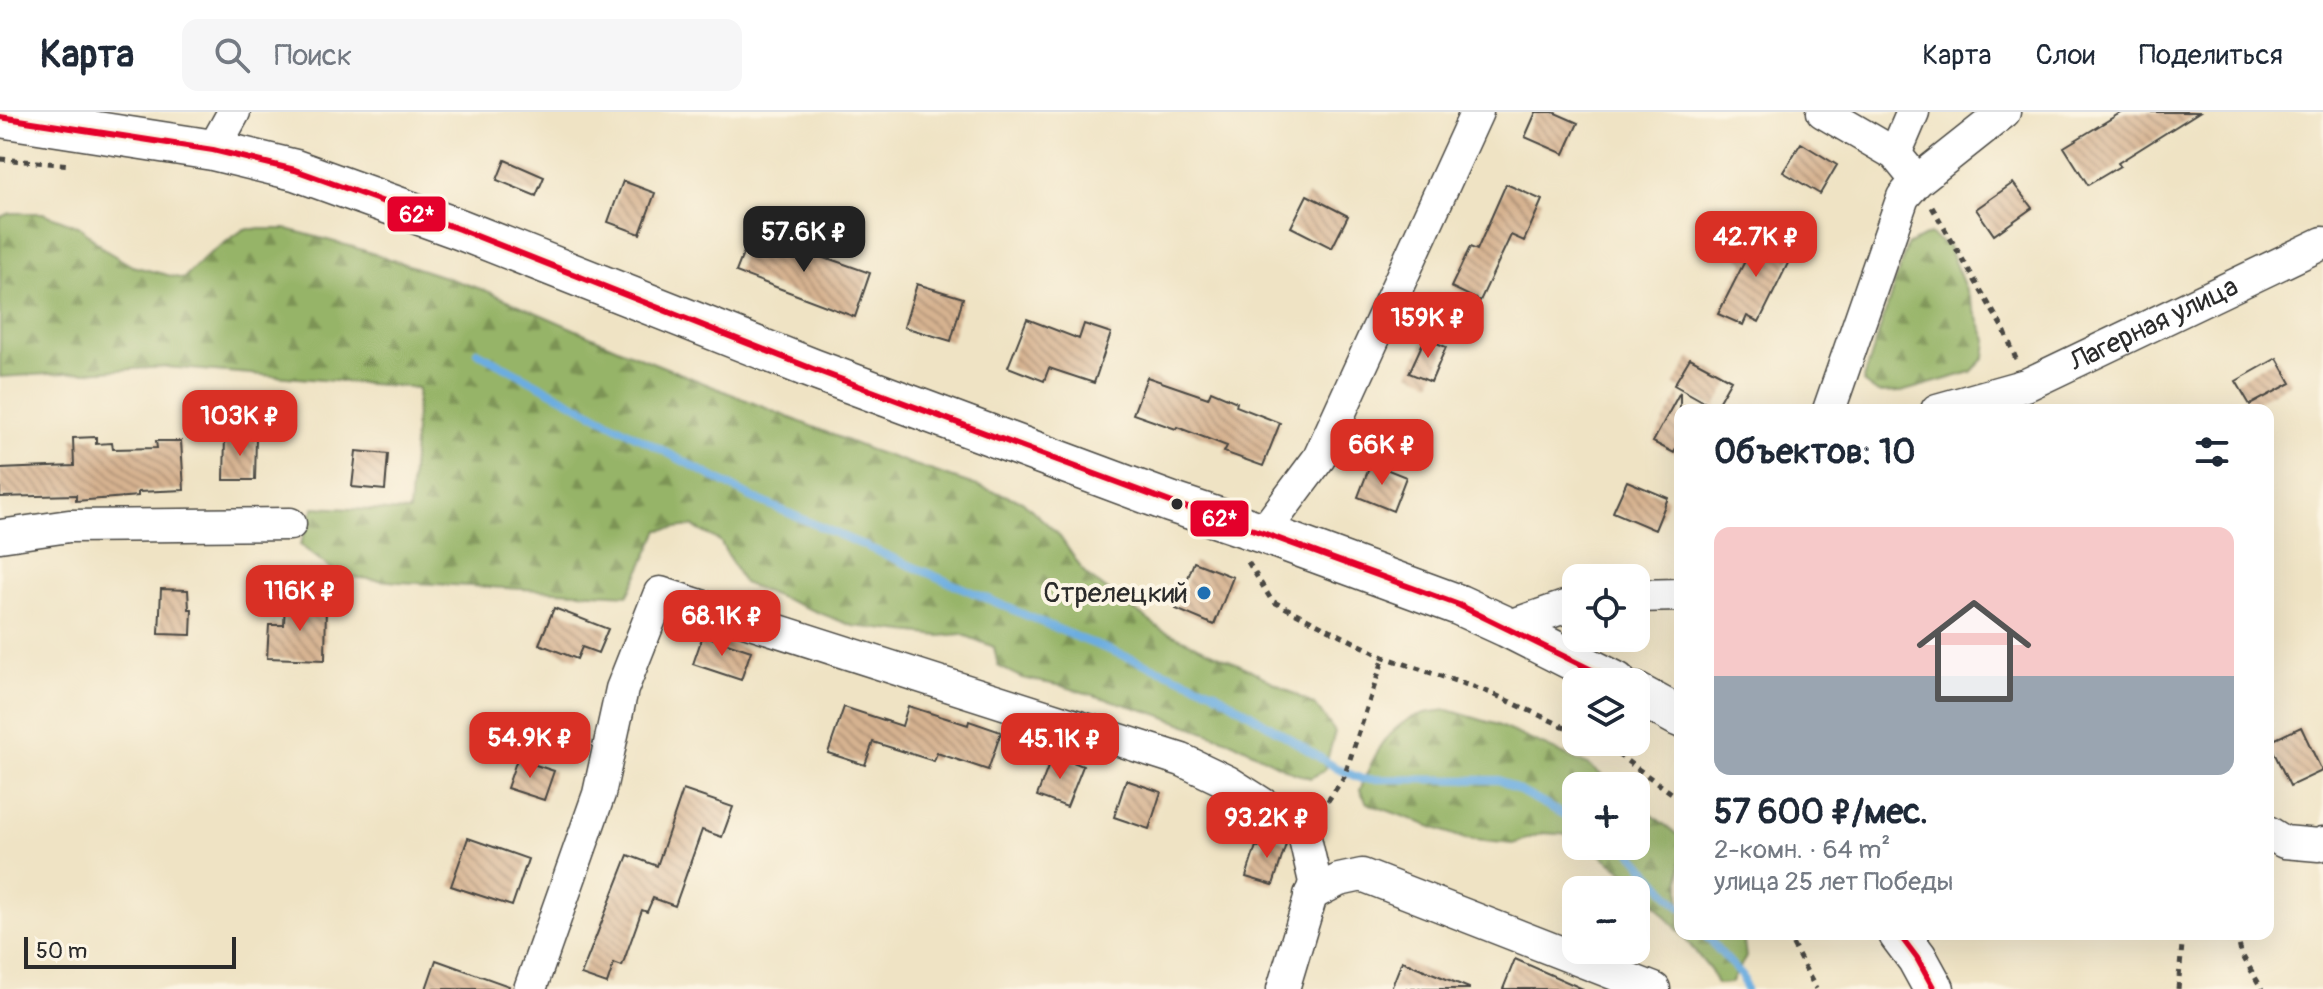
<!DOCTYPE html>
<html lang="ru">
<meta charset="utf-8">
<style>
:root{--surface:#fff;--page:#f6f6f7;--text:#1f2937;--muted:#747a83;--line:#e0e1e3;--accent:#d93025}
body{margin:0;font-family:Pangolin,sans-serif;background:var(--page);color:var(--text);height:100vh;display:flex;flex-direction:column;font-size:30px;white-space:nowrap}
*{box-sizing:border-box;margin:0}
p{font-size:26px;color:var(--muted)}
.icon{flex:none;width:44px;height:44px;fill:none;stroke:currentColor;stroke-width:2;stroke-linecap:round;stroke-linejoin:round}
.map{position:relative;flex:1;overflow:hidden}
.sheet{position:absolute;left:1674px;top:292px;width:600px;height:536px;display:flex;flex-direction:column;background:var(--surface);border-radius:16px;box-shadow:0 8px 32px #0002}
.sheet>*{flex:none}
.controls{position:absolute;left:1562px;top:452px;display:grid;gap:16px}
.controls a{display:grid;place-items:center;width:88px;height:88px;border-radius:16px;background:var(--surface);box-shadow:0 8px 32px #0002;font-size:40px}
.scale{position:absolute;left:24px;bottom:20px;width:212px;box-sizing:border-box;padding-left:8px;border:4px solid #2b2b2b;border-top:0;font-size:22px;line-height:28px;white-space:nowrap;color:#2b2b2b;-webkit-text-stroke:6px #fcf5e5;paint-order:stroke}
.price{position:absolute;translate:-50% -68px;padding:0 18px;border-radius:16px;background:var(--accent);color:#fff;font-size:26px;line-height:52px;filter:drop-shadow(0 2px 4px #0008)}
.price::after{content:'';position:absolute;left:50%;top:48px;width:24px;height:18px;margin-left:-12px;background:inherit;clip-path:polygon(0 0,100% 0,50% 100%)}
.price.on{background:#222;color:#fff}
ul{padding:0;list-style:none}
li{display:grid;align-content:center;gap:16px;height:424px;padding:0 40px}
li+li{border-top:2px solid var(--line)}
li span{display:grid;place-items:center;height:248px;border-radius:16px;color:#555}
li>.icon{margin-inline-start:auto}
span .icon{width:144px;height:144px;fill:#fffc;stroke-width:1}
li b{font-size:34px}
h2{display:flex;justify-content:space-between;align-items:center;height:96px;padding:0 40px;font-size:34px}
header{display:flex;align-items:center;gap:48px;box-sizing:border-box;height:112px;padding:0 40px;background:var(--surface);border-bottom:2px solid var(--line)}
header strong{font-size:38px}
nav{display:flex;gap:44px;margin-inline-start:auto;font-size:28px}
.search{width:560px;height:72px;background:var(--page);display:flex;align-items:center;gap:20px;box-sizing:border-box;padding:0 28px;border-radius:16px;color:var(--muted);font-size:30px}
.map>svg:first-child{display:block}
</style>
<header>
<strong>Карта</strong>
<div class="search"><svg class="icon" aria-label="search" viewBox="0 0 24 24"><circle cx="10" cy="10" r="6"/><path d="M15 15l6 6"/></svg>Поиск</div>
<nav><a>Карта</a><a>Слои</a><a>Поделиться</a></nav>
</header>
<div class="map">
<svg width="2323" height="877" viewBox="0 0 2323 877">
<defs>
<pattern id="forest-firs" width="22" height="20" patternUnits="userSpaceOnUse" patternTransform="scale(2)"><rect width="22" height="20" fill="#96b467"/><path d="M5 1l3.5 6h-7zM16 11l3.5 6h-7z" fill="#7b9355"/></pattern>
<pattern id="building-back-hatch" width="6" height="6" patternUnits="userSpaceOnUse" patternTransform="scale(2)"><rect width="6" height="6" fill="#d6b290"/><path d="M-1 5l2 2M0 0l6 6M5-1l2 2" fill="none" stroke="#ae9176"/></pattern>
</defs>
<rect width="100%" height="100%" fill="#fcf5e5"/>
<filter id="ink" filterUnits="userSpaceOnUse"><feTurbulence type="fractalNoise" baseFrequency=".0125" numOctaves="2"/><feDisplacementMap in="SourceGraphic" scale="16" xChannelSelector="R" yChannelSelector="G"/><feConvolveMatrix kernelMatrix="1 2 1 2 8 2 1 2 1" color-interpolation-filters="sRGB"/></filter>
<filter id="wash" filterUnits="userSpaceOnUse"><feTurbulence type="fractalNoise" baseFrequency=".006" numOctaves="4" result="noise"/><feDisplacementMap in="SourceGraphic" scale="32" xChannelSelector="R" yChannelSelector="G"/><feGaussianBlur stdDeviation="1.8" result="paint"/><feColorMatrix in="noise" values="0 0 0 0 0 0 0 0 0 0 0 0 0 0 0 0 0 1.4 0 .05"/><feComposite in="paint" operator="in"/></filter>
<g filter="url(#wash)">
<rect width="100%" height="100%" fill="#efe3c4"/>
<path fill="url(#forest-firs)" stroke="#607049" stroke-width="2" d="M11 101H43L80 115 105 138 132 154 183 167 205 145 244 117H287L353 135 487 179 622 238 870 338 1022 389 1058 422 1086 463 1162 518 1249 557 1316 594 1335 620 1324 659 1310 666 1294 661 1233 630 1154 601 1062 574 1022 566 998 554 994 535 961 522 940 524 853 514 743 471 720 429 692 414 659 418 628 483 399 470 341 464 300 433 314 395 409 400 418 276 166 255 0 265V105Z
M1929 122 1948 135 1987 228 1985 246 1971 260 1901 280 1878 281 1863 270 1907 133Z
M1448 598 1495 612 1590 654 1616 674H1576V725L1572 723 1543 721 1513 732 1465 727 1367 691 1360 678C1372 647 1387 612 1422 602 1430 599 1440 599 1448 598Z
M1636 690 1680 725V821L1636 768 1589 734H1636Z
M1681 822H1743L1746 845 1731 871 1717 872 1711 859Z"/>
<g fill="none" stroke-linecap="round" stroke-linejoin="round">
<path stroke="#6cade0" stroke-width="8" d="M477 240 749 384 1081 527 1212 578 1338 657 1362 667 1499 668 1576 709
M1623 734 1628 737 1680 795
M1704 822 1743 865 1746 877"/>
</g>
<g id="blocks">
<path fill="url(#building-back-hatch)" d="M1536 0H1553L1578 11 1564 42 1525 25Z
M2122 0H2199L2118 51 2120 54 2088 73 2064 35Z
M1801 31 1837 53 1820 82 1783 60Z
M505 48 544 65 536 84 497 68Z
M623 69 655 81 640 122 608 110Z
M2013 71 2032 96 1994 123 1976 97Z
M1506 72 1542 88 1524 129 1511 123 1480 189 1451 175 1470 135 1477 138Z
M1307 83 1348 104 1332 136 1291 115Z
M1754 118 1794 139 1759 210 1747 204 1743 213 1718 202 1745 149 1739 146Z
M752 119 829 148 830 147 870 161 855 205 736 160Z
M917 172 963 186 951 229 904 215Z
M1027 207 1079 227 1084 212 1111 221 1094 271 1049 256 1044 269 1008 255Z
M1425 226 1446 235 1431 270 1409 261Z
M1690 246 1731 268 1715 296 1674 273Z
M2277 246 2291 271 2250 293 2236 269Z
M1147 265 1208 286 1211 279 1237 290 1236 294 1280 311 1263 354 1224 340 1227 334 1177 315 1176 317 1133 302Z
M1680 280V329L1674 341 1653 330Z
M225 324 256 325 255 368H224Z
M96 325V332L112 331 113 337 157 336 156 329H181L184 378 138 380V384L76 389V383L0 385V357L74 354 73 326Z
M356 339 388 342 385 378 352 375Z
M1371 351 1406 365 1393 399 1358 385Z
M1627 369 1668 386 1655 418 1613 400Z
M1194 450 1233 465 1214 513 1176 497Z
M161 477 188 478 189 497H192L191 523 159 522Z
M285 490H326L325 548 267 546 269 513H284Z
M554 496 608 517 598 541 582 535 577 547 539 532Z
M703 523 751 539 741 568 693 552Z
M908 594 968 613 969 609 1001 620 988 658 937 641 934 649 873 630 865 653 828 641 844 595 902 614Z
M2301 615 2322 659 2290 674 2269 630Z
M1053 642 1083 654 1067 695 1037 684Z
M517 647 554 659 544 688 507 676Z
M1126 668 1161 680 1149 717 1114 705Z
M683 678 733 695 722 725 702 718 675 794 653 786 647 800 642 798 622 854 614 851 607 872 581 863 628 743 657 754Z
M1267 719 1286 732 1273 773 1246 765 1256 734 1262 736Z
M468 726 528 747 512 794 451 774Z
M1515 847 1583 877H1503Z
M436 848 509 874 508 877H426Z
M1402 849 1469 876V877H1391Z"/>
</g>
</g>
<g filter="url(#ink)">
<use href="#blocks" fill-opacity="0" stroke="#484742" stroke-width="2"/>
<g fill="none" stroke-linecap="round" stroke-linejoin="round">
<defs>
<g id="minor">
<path d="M1823 0 1895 42 1917 69"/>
<path d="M213 38 234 0"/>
<path d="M1895 42 1913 0"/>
<path d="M1829 298 1903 85 1917 69 2004 0"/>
<path id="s1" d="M1937 298 2026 273 2323 131"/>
<path d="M1263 421 1319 346 1477 0"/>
<path d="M0 424 69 414 290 412"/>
<path d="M1636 484 1680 483"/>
<path d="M1507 515 1576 491"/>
<path d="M2268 720 2284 730 2319 733 2323 731"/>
<path d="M1310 783 1339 768 1362 763 1654 877"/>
<path d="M530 877 599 682 622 577 660 481 1182 648 1228 670 1280 703 1304 722 1315 770 1283 877"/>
</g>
<path id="major" d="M0 5 213 38 295 58 459 117 813 257 1170 390 1263 421 1459 493 1507 515 1616 570
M1636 581 1680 605
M1899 822 1917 846 1934 877"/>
</defs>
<use href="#minor" stroke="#484742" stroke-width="35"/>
<use href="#major" stroke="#484742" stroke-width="43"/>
<path stroke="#484742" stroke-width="5" stroke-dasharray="6 6" stroke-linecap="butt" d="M0 47 71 53
M1932 95 2005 220 2016 247
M1248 450 1272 489 1384 545 1491 581 1576 620
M1597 630 1606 634 1680 687
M1321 699 1344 665 1384 545
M1787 822 1816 877
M2237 822 2241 841 2262 877
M2178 877 2183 822"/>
<use href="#minor" stroke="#fff" stroke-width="32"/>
<use href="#major" stroke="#fff" stroke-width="40"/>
<defs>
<path id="bus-1" d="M0 5 213 38 295 58 459 117 813 257 1170 390 1263 421 1459 493 1616 570
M1899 822 1917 846 1934 877"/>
</defs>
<use href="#bus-1" stroke="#fcf5e5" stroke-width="12"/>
<use href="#bus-1" stroke="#e4002b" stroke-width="6"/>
</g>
</g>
<circle fill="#2b2b2b" stroke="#fcf5e5" stroke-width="3" cx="1177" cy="392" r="7"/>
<circle fill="#1f6fb2" stroke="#fcf5e5" stroke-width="3" cx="1204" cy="481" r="8"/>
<g text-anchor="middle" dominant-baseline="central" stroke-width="8" stroke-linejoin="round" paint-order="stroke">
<g font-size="28" fill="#2b2b2b" stroke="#fcf5e5">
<text stroke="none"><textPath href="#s1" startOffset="234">Лагерная улица</textPath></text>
</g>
<g font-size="28" fill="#2b2b2b" stroke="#fcf5e5" text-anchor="end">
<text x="1188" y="481">Стрелецкий</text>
</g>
</g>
<g stroke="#fcf5e5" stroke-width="3">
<rect x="386" y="83" width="61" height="38" rx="8" fill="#e4002b"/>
<rect x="1189" y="387" width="61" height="39" rx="8" fill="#e4002b"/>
</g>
<g font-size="22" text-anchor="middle" font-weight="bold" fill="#fff">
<text x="417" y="110">62*</text>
<text x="1220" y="414">62*</text>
</g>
</svg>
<div class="controls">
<a><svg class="icon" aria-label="locate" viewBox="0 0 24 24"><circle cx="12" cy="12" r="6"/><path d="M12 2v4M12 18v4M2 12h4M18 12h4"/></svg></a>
<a><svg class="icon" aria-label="layers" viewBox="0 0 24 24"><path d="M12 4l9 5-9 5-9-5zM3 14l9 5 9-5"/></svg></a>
<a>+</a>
<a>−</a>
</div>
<div class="scale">50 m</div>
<b class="price on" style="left:804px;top:162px">57.6K ₽</b>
<b class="price" style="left:1756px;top:167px">42.7K ₽</b>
<b class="price" style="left:1428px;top:248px">159K ₽</b>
<b class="price" style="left:240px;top:346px">103K ₽</b>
<b class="price" style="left:1382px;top:375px">66K ₽</b>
<b class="price" style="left:300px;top:521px">116K ₽</b>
<b class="price" style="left:722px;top:546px">68.1K ₽</b>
<b class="price" style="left:530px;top:668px">54.9K ₽</b>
<b class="price" style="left:1060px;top:669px">45.1K ₽</b>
<b class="price" style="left:1267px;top:748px">93.2K ₽</b>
<section class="sheet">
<h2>Объектов: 10<svg class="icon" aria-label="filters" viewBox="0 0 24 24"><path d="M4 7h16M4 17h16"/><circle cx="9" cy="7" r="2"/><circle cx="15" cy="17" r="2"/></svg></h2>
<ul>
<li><span style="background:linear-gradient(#f6c9c9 60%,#9aa5b1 0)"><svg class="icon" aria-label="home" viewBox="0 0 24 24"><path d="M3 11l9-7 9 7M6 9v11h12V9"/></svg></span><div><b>57 600 ₽/мес.</b><p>2-комн. · 64 m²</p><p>улица 25 лет Победы</p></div></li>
</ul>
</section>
</div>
